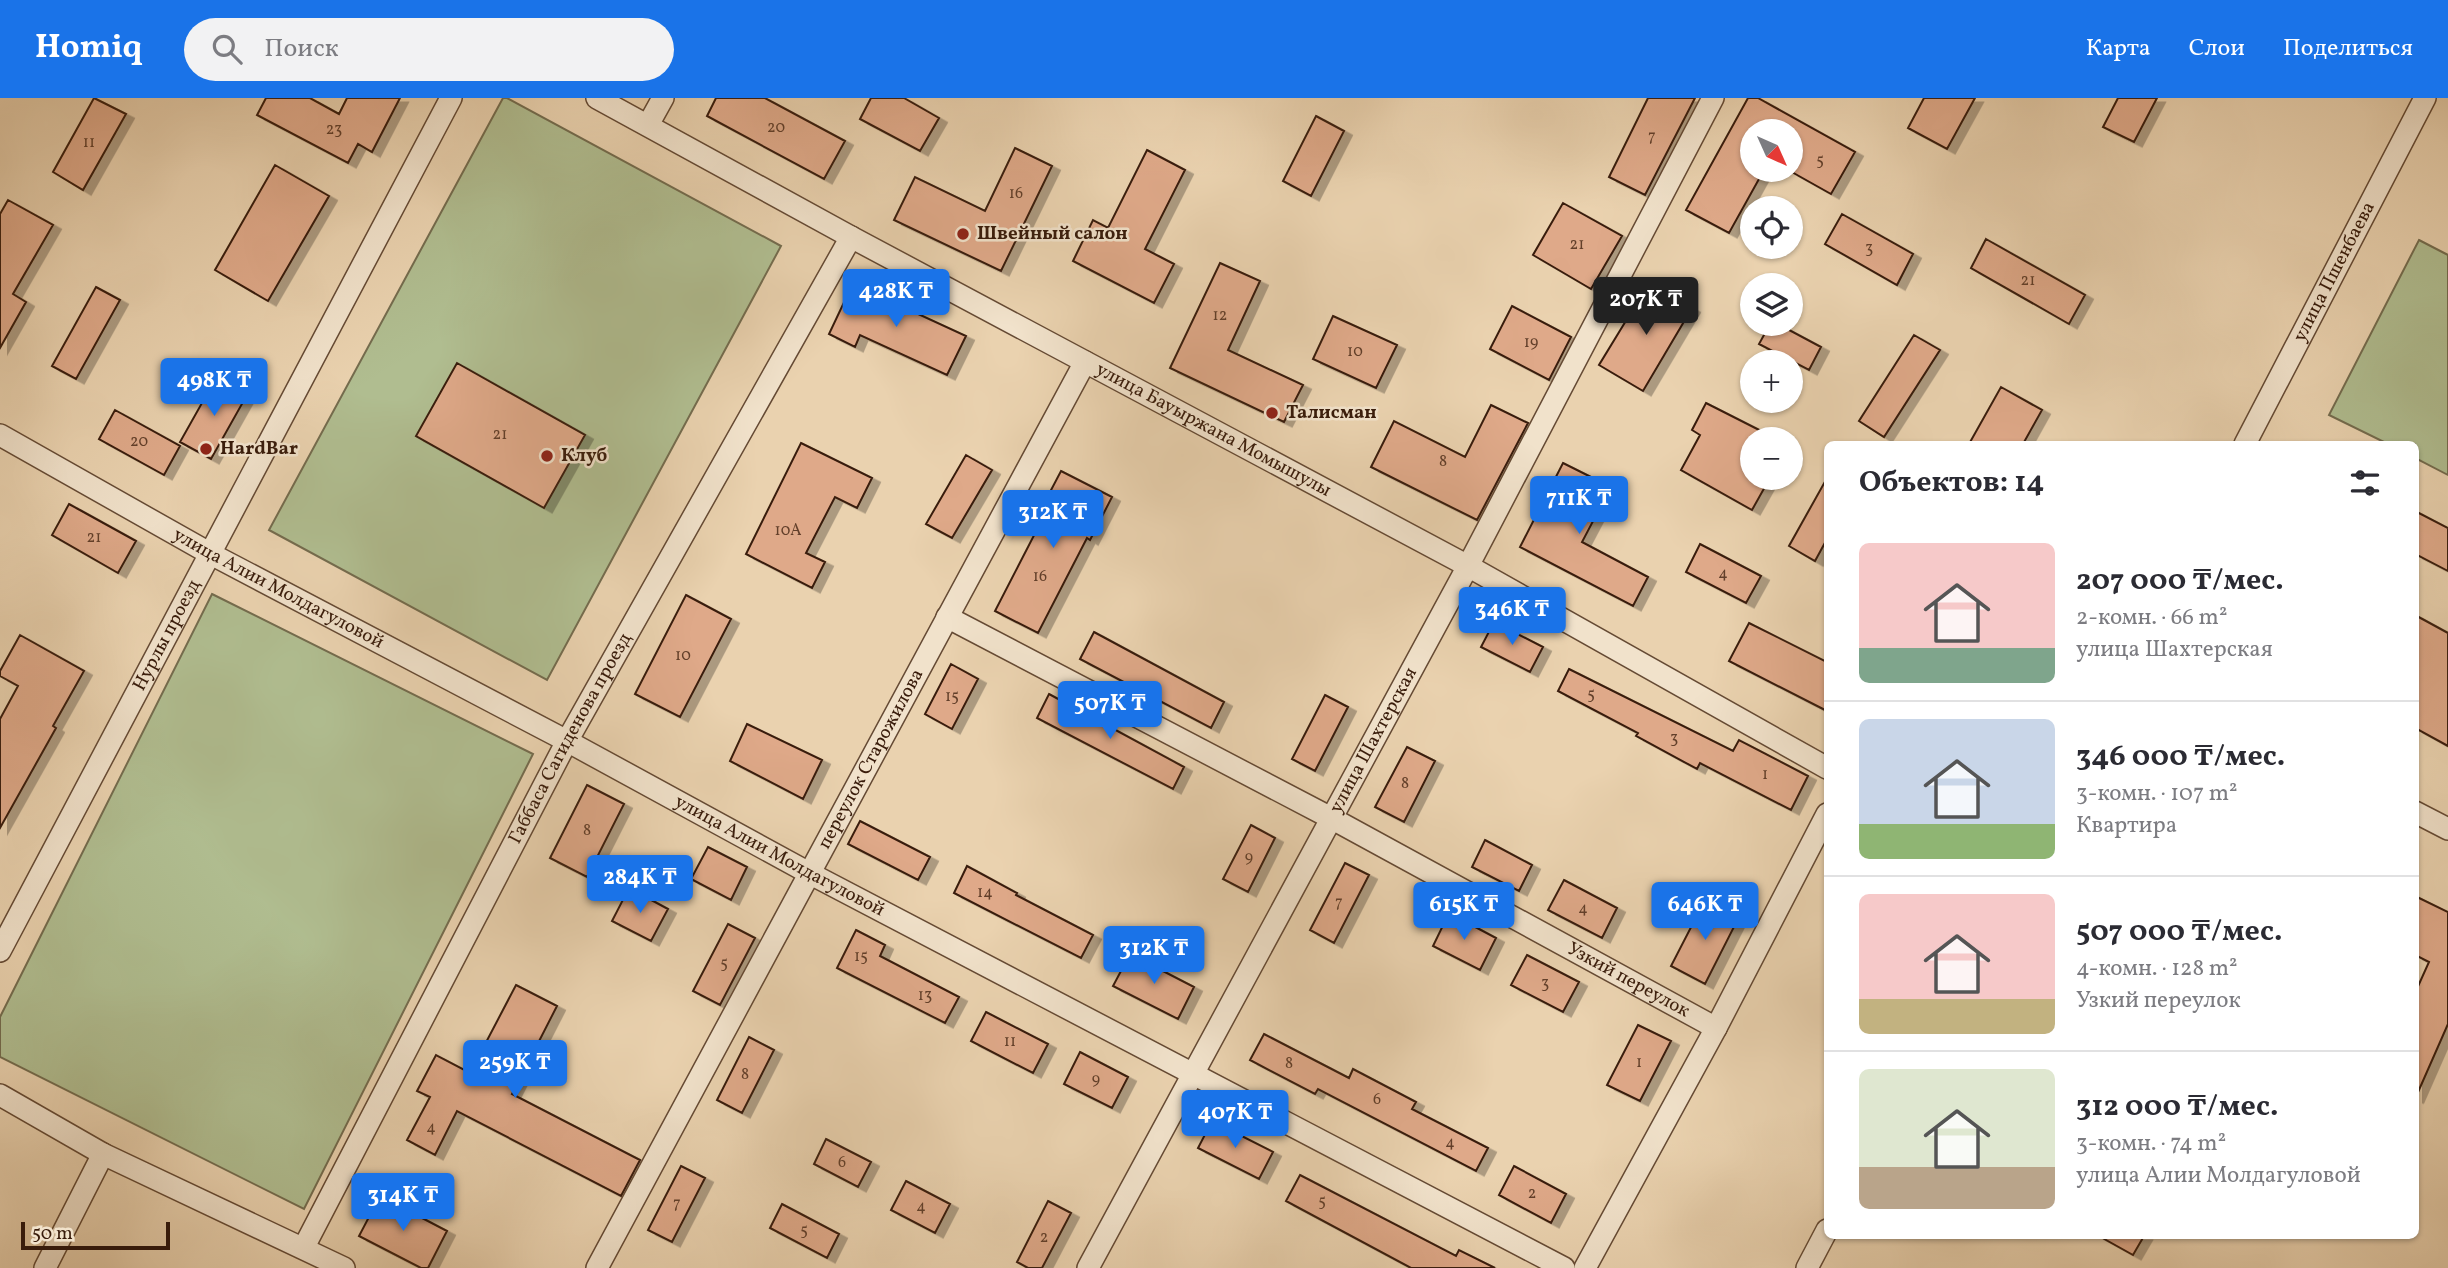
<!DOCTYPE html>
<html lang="ru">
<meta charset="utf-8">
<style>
:root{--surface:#fff;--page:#f2f2f3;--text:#2b2b33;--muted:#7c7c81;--line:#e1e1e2;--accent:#1a73e8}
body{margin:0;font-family:Vollkorn,serif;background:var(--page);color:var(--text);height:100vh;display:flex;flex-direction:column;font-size:26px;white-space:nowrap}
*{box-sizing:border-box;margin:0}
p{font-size:23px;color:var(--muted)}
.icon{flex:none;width:38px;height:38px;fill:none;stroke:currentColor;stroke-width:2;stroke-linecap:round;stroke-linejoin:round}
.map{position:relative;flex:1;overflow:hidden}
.panel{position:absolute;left:1824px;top:343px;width:595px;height:798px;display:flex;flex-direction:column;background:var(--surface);border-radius:10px;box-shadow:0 2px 5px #0004}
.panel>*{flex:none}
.needle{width:46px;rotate:135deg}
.buttons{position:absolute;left:1740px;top:21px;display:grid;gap:14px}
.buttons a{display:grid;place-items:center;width:63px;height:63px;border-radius:50%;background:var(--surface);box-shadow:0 2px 5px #0004;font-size:35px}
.scale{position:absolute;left:21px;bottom:18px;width:149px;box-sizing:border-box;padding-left:7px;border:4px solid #391c0b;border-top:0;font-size:19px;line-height:24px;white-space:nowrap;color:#391c0b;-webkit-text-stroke:5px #f1e2cb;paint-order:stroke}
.price{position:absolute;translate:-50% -60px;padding:0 16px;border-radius:7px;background:var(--accent);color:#fff;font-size:23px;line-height:46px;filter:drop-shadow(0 2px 4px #0008)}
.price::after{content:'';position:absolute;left:50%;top:42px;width:21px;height:16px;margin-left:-10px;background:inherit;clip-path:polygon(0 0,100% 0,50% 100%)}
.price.selected{background:#222;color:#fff}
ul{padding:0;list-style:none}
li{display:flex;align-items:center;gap:21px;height:175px;padding:0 35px}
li+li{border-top:2px solid var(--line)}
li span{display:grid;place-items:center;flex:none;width:196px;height:140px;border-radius:10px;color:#555}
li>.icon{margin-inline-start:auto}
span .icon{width:84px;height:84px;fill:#fffc;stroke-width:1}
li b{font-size:30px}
h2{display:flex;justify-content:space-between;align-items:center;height:84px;padding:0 35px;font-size:30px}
header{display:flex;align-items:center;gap:42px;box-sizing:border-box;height:98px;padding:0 35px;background:var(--accent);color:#fff}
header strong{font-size:33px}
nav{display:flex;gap:38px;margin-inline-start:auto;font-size:24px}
.search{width:490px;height:63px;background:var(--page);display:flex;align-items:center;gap:18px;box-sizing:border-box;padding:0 24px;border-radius:38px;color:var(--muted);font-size:26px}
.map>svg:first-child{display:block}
</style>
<header>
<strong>Homiq</strong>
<div class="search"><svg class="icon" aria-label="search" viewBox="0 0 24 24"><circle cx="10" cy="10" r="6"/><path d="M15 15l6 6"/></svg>Поиск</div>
<nav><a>Карта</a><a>Слои</a><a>Поделиться</a></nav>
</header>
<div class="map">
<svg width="2448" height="1170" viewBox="0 0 2448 1170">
<defs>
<filter id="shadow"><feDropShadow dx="8" dy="4.5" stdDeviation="0" flood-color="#0004"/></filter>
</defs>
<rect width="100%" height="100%" fill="#ead2af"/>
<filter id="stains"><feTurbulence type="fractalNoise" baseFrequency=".00286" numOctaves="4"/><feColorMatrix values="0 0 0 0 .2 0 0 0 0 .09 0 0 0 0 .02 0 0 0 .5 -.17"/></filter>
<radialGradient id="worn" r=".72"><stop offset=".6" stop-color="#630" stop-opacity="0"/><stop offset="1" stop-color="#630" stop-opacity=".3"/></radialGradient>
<path fill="#b0bd90" stroke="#746c4e" stroke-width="2" d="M503 0H507L781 148 547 582 269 432Z
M2419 142 2448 157V377L2415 360V346H2388L2329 317Z
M212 496 533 656 304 1111 0 959V919Z"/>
<path fill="#dfa989" stroke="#391c0b" stroke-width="2" filter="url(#shadow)" d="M94 0 126 16 83 92 53 74Z
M266 0H310L339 16 347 0H400L372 54 358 46 348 65 257 17Z
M716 0H765L845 43 824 81 707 18Z
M871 0H904L939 20 920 53 860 21Z
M1648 0H1695L1645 97 1609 79Z
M1748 0H1758L1855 54 1831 96 1790 73V33H1752V72H1764L1729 135 1686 112Z
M1924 0H1975L1947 51 1908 30Z
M2118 0H2157L2134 44 2103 29Z
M1316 18 1344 33 1311 98 1283 83Z
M1015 50 1052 68 1001 173 894 122 915 79 985 113Z
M1147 52 1185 72 1145 151 1174 166 1154 205 1073 163 1093 122 1108 130Z
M275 67 329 98 268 203 215 172Z
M8 102 53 127 13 196 26 204 0 250V116Z
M1563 105 1622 138 1591 191 1533 157Z
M1842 116 1913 156 1897 187 1825 146Z
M1986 141 2085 197 2069 226 1971 170Z
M1220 165 1260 183 1228 252 1303 287 1284 324 1170 270Z
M855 181 881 193 879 198 966 238 947 277 860 237 855 249 829 236Z
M1649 185 1692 210 1643 293 1599 267Z
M96 189 120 202 76 281 52 268Z
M1512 208 1571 239 1549 282 1490 251Z
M1333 218 1397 247 1376 290 1313 261Z
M1770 226H1778L1821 249 1809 272 1759 246Z
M1914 237 1940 252 1884 339 1859 323Z
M457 265 585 337 544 410 416 338Z
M216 280 247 297 211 361 180 344Z
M2001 289 2042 312 2023 346H1969Z
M1706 305 1777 341H1752V380L1766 387 1752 412 1681 372 1700 337 1692 332Z
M1491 307 1528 325 1477 422 1371 369 1394 323 1465 359Z
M115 312 180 348 164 377 99 341Z
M801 345 872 380 857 410 835 399 806 455 825 464 812 490 746 456Z
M966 357 992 372 952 440 926 426Z
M1563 365 1611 389 1582 444 1648 479 1633 508 1520 449Z
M1061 373 1112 399 1090 442 1087 440 1038 535 995 513 1044 418 1039 415Z
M1827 380V441L1815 463 1789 448Z
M69 406 136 443 118 475 52 437Z
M2415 413 2448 430V473L2415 456Z
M1700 446 1761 478 1746 505 1686 474Z
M686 497 731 521 680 619 635 596Z
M2415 517 2448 535V648L2415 630Z
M1494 524 1543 549 1530 574 1481 549Z
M1749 525 1827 564V613L1729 563Z
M1094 534 1224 604 1211 630 1080 561Z
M20 537 84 573 53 628 56 630 0 730V621L18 588 0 578V573Z
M951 566 978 581 952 631 925 616Z
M1569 571 1733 653 1739 642 1808 678 1791 712 1700 665 1697 671 1636 638 1638 635 1558 593Z
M1049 596 1184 669 1173 691 1037 620Z
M1325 597 1348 609 1315 673 1292 661Z
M747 626 822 662 803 701 730 663Z
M1407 649 1435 663 1404 724 1375 709Z
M587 687 624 706 587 779 550 760Z
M860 723 930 759 918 782 848 746Z
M1251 727 1275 740 1248 794 1223 781Z
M1485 742 1532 767 1519 793 1472 769Z
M708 749 747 769 731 802 691 781Z
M1345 765 1369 777 1334 845 1310 832Z
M967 768 1017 795 1016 797 1093 837 1081 860 954 795Z
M1564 782 1617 810 1602 840 1548 812Z
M629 790 668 811 651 843 612 823Z
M2415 798 2448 814V926L2415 1001V895L2429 864 2415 857Z
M1705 802 1739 819 1705 886 1671 868Z
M1449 815 1496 840 1480 872 1433 848Z
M728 826 755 840 720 907 693 893Z
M856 832 885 847 880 858 959 899 945 925 837 870Z
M1130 856 1194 889 1178 921 1113 888Z
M1527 857 1579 884 1563 914 1511 887Z
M516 887 557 908 512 996 640 1062 621 1098 457 1013 435 1057 407 1042 430 999 417 993 436 957 470 975Z
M986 914 1048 946 1033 975 971 943Z
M1638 927 1671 943 1640 1003 1607 987Z
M1264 936 1349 980 1353 971 1416 1004 1412 1011 1488 1050 1476 1073 1318 991 1315 996 1250 962Z
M749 939 774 952 742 1015 717 1002Z
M1080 954 1128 979 1112 1010 1064 986Z
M1212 1023 1273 1054 1259 1081 1198 1050Z
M826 1041 871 1064 858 1089 814 1066Z
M681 1068 705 1080 672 1144 648 1132Z
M1514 1068 1566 1096 1551 1125 1499 1097Z
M1300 1077 1456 1158 1459 1152 1495 1170H1411L1286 1103Z
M906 1083 950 1106 935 1135 891 1112Z
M380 1098 447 1133 428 1170H421L359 1138Z
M1048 1103 1071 1115 1042 1170H1028L1017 1164Z
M782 1106 839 1136 827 1160 770 1130Z
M2099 1138H2144L2133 1157Z"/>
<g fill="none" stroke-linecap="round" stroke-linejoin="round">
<defs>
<g id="minor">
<path id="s1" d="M597 0 851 139 1468 468 1827 670"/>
<path d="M648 27 663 0"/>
<path id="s2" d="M0 337 209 455 567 643 809 775 1564 1170"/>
<path id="s3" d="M2245 346 2425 0"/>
<path id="s4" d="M947 519 1331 720 1716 930"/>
<path d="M2415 714 2448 731"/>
<path id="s5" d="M0 853 451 0"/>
<path d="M0 997 103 1056 344 1170"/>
<path id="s6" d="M304 1149 567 643 851 139"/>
<path d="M45 1170 103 1056"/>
<path id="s7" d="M597 1170 1085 264"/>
<path id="s8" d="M1088 1170 1468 468 1713 0"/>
<path d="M1585 1170 1716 930 1827 716"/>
<path d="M1807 1170 1827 1132"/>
</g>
</defs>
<use href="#minor" stroke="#654a34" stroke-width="24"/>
<use href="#minor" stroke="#f1e2cb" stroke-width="21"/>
</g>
<g fill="#8f2418" stroke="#f1e2cb" stroke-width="2.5">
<circle cx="963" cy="136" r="7"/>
<circle cx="1272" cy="315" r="7"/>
<circle cx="206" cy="351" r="7"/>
<circle cx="547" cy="358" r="7"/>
</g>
<g text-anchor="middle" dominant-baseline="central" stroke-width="5" stroke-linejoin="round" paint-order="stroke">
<g font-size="16" fill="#623f2a">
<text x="776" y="30">20</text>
<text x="334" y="32">23</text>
<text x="1652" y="39">7</text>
<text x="89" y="45">11</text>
<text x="1820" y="63">5</text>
<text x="1016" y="96">16</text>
<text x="1577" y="147">21</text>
<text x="1869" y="151">3</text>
<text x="2028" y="183">21</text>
<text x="1220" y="218">12</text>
<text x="1531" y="245">19</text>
<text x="1355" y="254">10</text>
<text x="500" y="337">21</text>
<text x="139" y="344">20</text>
<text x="1443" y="364">8</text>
<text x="788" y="433">10А</text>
<text x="94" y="440">21</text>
<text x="1723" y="476">4</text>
<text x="1040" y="479">16</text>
<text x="683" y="558">10</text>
<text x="1591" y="597">5</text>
<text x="952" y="599">15</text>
<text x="1674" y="641">3</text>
<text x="1765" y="677">1</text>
<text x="1405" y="686">8</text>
<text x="587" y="733">8</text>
<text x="1249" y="760">9</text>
<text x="985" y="795">14</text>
<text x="1339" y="805">7</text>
<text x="1583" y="811">4</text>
<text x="861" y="859">15</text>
<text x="724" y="866">5</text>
<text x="1545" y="886">3</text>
<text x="925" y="898">13</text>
<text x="1010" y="944">11</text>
<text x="1639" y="965">1</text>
<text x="1289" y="966">8</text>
<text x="745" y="977">8</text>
<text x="1096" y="982">9</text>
<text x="1377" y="1002">6</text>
<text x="431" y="1030">4</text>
<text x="1450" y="1045">4</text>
<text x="842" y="1065">6</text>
<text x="1532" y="1096">2</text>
<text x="1322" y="1104">5</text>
<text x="677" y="1106">7</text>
<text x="921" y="1109">4</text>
<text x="804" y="1133">5</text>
<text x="1044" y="1140">2</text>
</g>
<g font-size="19" font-weight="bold" fill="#391c0b" stroke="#f1e2cb" text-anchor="start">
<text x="977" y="136">Швейный салон</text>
<text x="1286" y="315">Талисман</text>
<text x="220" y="351">HardBar</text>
<text x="561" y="358">Клуб</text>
</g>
<g font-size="19" fill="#391c0b" stroke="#f1e2cb">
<text stroke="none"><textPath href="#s3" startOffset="194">улица Пшенбаева</textPath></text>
<text stroke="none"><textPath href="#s1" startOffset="700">улица Бауыржана Момышулы</textPath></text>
<text stroke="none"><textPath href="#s2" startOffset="318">улица Алии Молдагуловой</textPath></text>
<text stroke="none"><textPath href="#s5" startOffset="357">Нурлы проезд</textPath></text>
<text stroke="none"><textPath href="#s6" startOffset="574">Габбаса Сагиденова проезд</textPath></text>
<text stroke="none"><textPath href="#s8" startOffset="600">улица Шахтерская</textPath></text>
<text stroke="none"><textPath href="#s7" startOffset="578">переулок Старожилова</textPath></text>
<text stroke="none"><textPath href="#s2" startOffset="886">улица Алии Молдагуловой</textPath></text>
<text stroke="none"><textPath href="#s4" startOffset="772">Узкий переулок</textPath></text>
</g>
</g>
<rect width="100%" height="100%" filter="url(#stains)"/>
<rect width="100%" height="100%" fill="url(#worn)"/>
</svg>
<div class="buttons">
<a><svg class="needle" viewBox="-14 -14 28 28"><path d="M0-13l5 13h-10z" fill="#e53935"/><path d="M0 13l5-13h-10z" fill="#7c7c81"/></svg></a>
<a><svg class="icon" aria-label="locate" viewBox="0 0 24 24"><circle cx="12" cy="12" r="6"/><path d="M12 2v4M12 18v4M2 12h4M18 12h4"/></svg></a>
<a><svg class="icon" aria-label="layers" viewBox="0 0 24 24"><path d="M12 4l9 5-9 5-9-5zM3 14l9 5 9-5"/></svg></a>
<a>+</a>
<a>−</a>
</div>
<div class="scale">50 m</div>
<b class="price" style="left:896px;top:231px">428K ₸</b>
<b class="price selected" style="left:1646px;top:239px">207K ₸</b>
<b class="price" style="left:214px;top:320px">498K ₸</b>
<b class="price" style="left:1579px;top:438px">711K ₸</b>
<b class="price" style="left:1053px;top:452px">312K ₸</b>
<b class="price" style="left:1512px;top:549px">346K ₸</b>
<b class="price" style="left:1110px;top:643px">507K ₸</b>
<b class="price" style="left:640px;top:817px">284K ₸</b>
<b class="price" style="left:1464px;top:844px">615K ₸</b>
<b class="price" style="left:1705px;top:844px">646K ₸</b>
<b class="price" style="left:1154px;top:888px">312K ₸</b>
<b class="price" style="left:515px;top:1002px">259K ₸</b>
<b class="price" style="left:1235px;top:1052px">407K ₸</b>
<b class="price" style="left:403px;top:1135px">314K ₸</b>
<section class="panel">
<h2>Объектов: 14<svg class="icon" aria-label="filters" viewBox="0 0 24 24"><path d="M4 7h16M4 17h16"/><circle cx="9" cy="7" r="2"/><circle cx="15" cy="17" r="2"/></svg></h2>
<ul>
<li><span style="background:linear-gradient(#f6c9c9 75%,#7fa58c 0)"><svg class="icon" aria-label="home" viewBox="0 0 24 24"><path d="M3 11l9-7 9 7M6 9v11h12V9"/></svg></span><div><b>207 000 ₸/мес.</b><p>2-комн. · 66 m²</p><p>улица Шахтерская</p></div></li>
<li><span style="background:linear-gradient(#c9d6e8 75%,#8fb573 0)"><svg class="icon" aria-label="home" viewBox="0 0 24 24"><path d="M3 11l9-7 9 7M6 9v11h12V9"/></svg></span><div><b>346 000 ₸/мес.</b><p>3-комн. · 107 m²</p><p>Квартира</p></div></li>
<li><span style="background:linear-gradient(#f6c9c9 75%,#c2b280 0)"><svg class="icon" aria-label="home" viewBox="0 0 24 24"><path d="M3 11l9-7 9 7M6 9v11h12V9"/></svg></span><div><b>507 000 ₸/мес.</b><p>4-комн. · 128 m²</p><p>Узкий переулок</p></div></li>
<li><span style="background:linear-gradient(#dfe7d0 70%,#b9a48a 0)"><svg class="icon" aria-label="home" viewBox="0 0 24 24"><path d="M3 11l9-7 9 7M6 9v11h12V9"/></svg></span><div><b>312 000 ₸/мес.</b><p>3-комн. · 74 m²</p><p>улица Алии Молдагуловой</p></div></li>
</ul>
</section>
</div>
